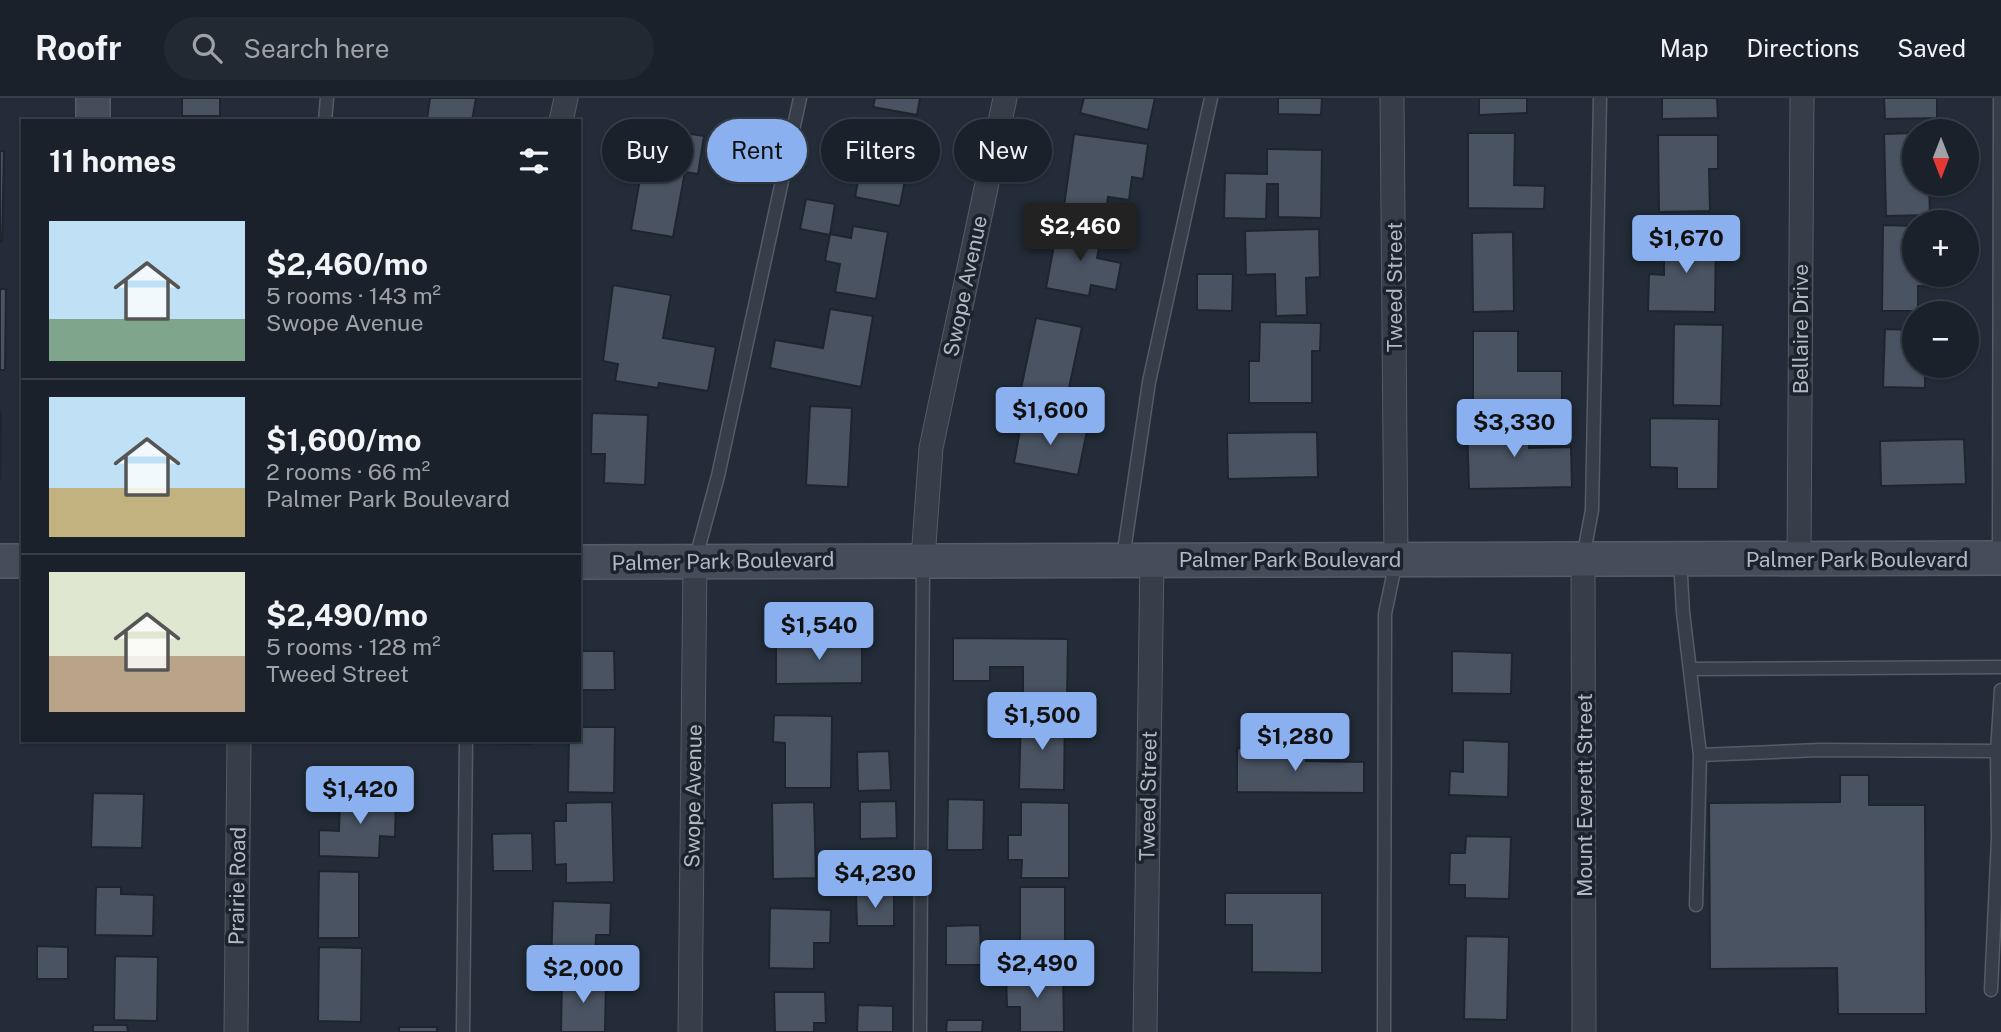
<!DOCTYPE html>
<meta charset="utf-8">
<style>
:root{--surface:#1a212a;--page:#232932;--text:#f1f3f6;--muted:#9fa3a8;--line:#383e47;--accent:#8bb0f0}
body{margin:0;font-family:"Public Sans",sans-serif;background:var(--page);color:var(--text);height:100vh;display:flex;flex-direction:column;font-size:26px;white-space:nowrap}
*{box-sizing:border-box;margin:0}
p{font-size:23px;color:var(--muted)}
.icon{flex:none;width:38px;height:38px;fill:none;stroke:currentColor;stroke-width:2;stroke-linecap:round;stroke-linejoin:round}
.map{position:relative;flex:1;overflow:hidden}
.side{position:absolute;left:21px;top:21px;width:560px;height:623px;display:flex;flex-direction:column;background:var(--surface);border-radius:0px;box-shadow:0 2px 5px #0004,0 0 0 2px var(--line)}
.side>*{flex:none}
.hud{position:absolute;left:602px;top:21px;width:665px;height:63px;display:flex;gap:14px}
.needle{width:46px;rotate:180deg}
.controls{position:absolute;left:1902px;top:21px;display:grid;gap:14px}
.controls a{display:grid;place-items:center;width:77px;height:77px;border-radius:50%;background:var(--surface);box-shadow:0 2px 5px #0004,0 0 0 2px var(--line);font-size:35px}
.price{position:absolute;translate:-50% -60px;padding:0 16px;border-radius:7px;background:var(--accent);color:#111;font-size:23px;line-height:46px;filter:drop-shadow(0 2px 4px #0008)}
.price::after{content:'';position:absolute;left:50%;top:42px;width:21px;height:16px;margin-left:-10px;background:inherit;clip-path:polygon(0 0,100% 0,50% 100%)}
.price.current{background:#222;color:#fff}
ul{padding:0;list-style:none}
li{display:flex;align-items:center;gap:21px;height:175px;padding:0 28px}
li+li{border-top:2px solid var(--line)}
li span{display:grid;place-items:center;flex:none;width:196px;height:140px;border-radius:0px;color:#555}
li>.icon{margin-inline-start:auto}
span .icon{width:84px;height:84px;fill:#fffc;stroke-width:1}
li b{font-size:30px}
h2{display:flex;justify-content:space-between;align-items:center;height:84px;padding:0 28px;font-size:30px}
.pill{padding:0 24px;border-radius:32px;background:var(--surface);box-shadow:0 2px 5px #0004,0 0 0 2px var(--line);font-size:24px;line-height:63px}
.pill.current{background:var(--accent);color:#111}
header{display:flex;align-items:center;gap:42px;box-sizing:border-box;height:98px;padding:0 35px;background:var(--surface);border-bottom:2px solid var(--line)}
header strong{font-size:33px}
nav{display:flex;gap:38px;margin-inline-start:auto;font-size:24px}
.search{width:490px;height:63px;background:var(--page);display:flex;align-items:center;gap:18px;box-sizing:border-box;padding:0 24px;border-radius:38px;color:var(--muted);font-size:26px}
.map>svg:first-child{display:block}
</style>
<header>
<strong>Roofr</strong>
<div class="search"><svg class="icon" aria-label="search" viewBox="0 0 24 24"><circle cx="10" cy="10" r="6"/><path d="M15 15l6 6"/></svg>Search here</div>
<nav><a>Map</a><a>Directions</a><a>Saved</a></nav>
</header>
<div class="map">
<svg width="2001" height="934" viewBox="0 0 2001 934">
<rect width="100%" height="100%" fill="#232c38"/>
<path fill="#495362" stroke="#1e252f" stroke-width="2" d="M182 0H220V18H182Z
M430 0H476L472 23 427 21Z
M875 0H920L917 17 873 9Z
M1084 0H1155L1148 32 1080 15Z
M1278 0H1322L1321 17 1278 16Z
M1479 0H1527V15L1479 17Z
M1662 0H1717L1718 20 1662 21Z
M1884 0H1937V20L1885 21Z
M870 21 915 30 900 108 855 99Z
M666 32 704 38 698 76 685 74 673 139 631 132 644 58 661 61Z
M1468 35H1515L1514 87 1545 88 1544 111 1468 110Z
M1914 35V86H1929L1930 117 1886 118 1884 36Z
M1074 36 1148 46 1143 81 1132 79 1129 102 1108 99 1105 121 1063 115Z
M1658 37H1718V71H1709L1710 113 1659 114Z
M1267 51 1322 52 1321 120 1278 119V86H1267L1266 121 1224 120 1225 75 1267 76Z
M0 53H4L2 144H0Z
M806 101 835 106 830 137 800 131Z
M1058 126 1102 135 1097 160 1121 165 1116 192 1091 187 1089 198 1046 190Z
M1883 127 1914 128V177H1938V189L1918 188V213H1882Z
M853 128 888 134 876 201 835 194 840 166 825 163 830 136 851 140Z
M1319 131 1320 179 1306 180 1307 217 1276 218 1275 176 1246 177 1245 133Z
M1513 134 1514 213 1473 214 1472 135Z
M1664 134 1716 135 1715 214 1648 213 1649 176 1664 177Z
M1197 176H1233L1232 213 1197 212Z
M613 187 671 197 663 240 716 249 708 293 659 285 658 290 615 283 618 266 603 263Z
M0 191H6L5 272H0Z
M830 211 873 218 861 289 770 270 775 242 823 250Z
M1036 220 1082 229 1066 304 1020 295Z
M1260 224 1321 225 1320 253H1312V305H1249V263H1259Z
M1674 226 1723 227 1721 308 1673 307Z
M1885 231 1914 232V268H1925V290L1883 289Z
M1473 233H1518V273H1562V307H1473Z
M810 308 852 310 848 389 806 387Z
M0 314H1L0 381Z
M592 315 648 317 645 387 604 385 605 356H591Z
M1650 320 1719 321 1718 391H1677V370L1650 369Z
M1022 321 1087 333 1078 377 1014 365Z
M1529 325V350L1571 349 1572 389 1469 391 1467 327Z
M1317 334 1318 379 1228 381 1227 335Z
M1964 341 1966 386 1881 388 1880 343Z
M953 540 1068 541 1067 601H1023V569H990V583H953Z
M862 541V585L776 586V543Z
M579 553H614L615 592H579Z
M1452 553 1512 555 1511 596 1452 595Z
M1021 615 1065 616 1064 692 1019 691Z
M774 617 832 618 831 690H785V645L773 644Z
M579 629H615L614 695 568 694 569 642H579Z
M492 642H531V646L492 645Z
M1463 642 1509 644 1508 699 1449 697 1450 673 1463 674Z
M1237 650 1306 651V663L1364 664V695L1237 694Z
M889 653 891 692 858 693 857 654Z
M1840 677H1869V707H1925L1926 916H1838L1837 870 1710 871 1709 705 1840 704Z
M93 695 144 696 142 750 91 749Z
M340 695 396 697 395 739 380 738 379 760 319 758V732L339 733Z
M948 701 984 702 983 752H947Z
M896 703 897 740 860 741V704Z
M612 704 614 784 566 785V766L555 767 554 723H566V705Z
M814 704 816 780 773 781 772 705Z
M1021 704 1069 705V780H1021L1022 762H1008V737H1021Z
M532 735 533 773H493L492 736Z
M1466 738 1511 739 1509 801 1465 800V787H1449L1450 755H1465Z
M319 773 359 774V840H318Z
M96 789H121V796L154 797 153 838 95 837Z
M1020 789H1065V866H1020Z
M894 795V828H857L856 796Z
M1225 795H1322V875L1252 874V827H1225Z
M553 803 611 805 610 837H596L595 870 551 869Z
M770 810 831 812 830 845H814V871L769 870Z
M980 827 981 867H946V828Z
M1466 838 1509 839 1507 922 1464 921Z
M37 848 68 849V881H37Z
M319 849 362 850 361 924 318 923Z
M115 858 158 859 157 923 114 922Z
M1063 874 1064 934H1020V909H1007L1006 875Z
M562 880 606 881 605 934H561Z
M774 894H825L826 925H814V934H775Z
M858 907 893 908V934H857Z
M947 922H983L982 934H946Z
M93 927H127L128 934H93Z
M399 929H437V934H399Z"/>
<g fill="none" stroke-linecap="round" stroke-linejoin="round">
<defs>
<path id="lane" d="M325 23 327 0
M1123 460 1149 284 1211 0
M1583 460 1592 412 1600 0
M1999 460 2000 0
M1680 461 1683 514 1700 657 1820 652 1997 653
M695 463 718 378 800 0
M1690 571 2001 569
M1998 740 1997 653 2001 592
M1696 807 1700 657
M1991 892 1998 740H2001
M463 934 466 642
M920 934 923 465
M1384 934 1385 516 1396 463"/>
<path id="street" d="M1392 0 1396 461
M561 23 566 0
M1583 460 1584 934
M923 461 931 350 1005 0
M1799 461 1802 0
M236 934 239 642
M690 934 695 463
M1145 934 1152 461"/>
<path id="secondary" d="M93 23V0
M0 463H23
M579 464 2001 460"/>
</defs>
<use href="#lane" stroke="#555c66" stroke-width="15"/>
<use href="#street" stroke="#555c66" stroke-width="25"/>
<use href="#secondary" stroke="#555c66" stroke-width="36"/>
<use href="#lane" stroke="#373e49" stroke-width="12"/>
<use href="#street" stroke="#373e49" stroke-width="23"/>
<use href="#secondary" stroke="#454d5b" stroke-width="33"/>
</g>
<g text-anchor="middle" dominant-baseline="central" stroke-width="7" stroke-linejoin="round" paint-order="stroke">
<g font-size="21" fill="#b2b9c5" stroke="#1c232d">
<text transform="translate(965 188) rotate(-78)">Swope Avenue</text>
<text transform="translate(1394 189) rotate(-90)">Tweed Street</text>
<text transform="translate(1800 231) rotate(-90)">Bellaire Drive</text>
<text x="1290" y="461">Palmer Park Boulevard</text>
<text x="1857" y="461">Palmer Park Boulevard</text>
<text transform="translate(723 463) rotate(-1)">Palmer Park Boulevard</text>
<text transform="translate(1584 697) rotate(-90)">Mount Everett Street</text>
<text transform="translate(693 698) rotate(-89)">Swope Avenue</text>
<text transform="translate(1148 698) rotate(-89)">Tweed Street</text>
<text transform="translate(237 788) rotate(-89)">Prairie Road</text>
</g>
</g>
</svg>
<div class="controls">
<a><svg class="needle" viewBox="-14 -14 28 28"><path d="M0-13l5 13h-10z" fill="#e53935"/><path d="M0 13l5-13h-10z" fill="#9fa3a8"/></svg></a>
<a>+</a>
<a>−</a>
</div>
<b class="price current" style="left:1080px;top:165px">$2,460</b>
<b class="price" style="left:1686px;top:177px">$1,670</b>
<b class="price" style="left:1050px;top:349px">$1,600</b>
<b class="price" style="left:1514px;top:361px">$3,330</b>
<b class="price" style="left:819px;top:564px">$1,540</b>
<b class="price" style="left:1042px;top:654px">$1,500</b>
<b class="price" style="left:1295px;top:675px">$1,280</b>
<b class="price" style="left:360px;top:728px">$1,420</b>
<b class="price" style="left:875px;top:812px">$4,230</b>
<b class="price" style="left:1037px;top:902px">$2,490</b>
<b class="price" style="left:583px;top:907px">$2,000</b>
<div class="hud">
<a class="pill">Buy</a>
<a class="pill current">Rent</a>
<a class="pill">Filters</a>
<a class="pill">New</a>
</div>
<section class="side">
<h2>11 homes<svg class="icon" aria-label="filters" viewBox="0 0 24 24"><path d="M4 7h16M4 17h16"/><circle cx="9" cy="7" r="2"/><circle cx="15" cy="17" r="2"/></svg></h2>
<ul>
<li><span style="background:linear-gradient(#bfe0f5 70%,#7fa58c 0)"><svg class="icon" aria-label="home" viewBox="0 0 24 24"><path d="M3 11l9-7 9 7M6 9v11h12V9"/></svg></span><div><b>$2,460/mo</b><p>5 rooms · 143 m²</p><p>Swope Avenue</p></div></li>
<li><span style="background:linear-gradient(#bfe0f5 65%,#c2b280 0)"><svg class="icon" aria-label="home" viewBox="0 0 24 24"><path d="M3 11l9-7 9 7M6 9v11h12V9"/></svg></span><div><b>$1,600/mo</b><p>2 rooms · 66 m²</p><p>Palmer Park Boulevard</p></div></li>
<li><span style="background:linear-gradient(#dfe7d0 60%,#b9a48a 0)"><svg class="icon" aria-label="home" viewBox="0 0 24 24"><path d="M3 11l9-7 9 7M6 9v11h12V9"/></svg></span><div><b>$2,490/mo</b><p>5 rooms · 128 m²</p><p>Tweed Street</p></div></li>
</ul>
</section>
</div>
